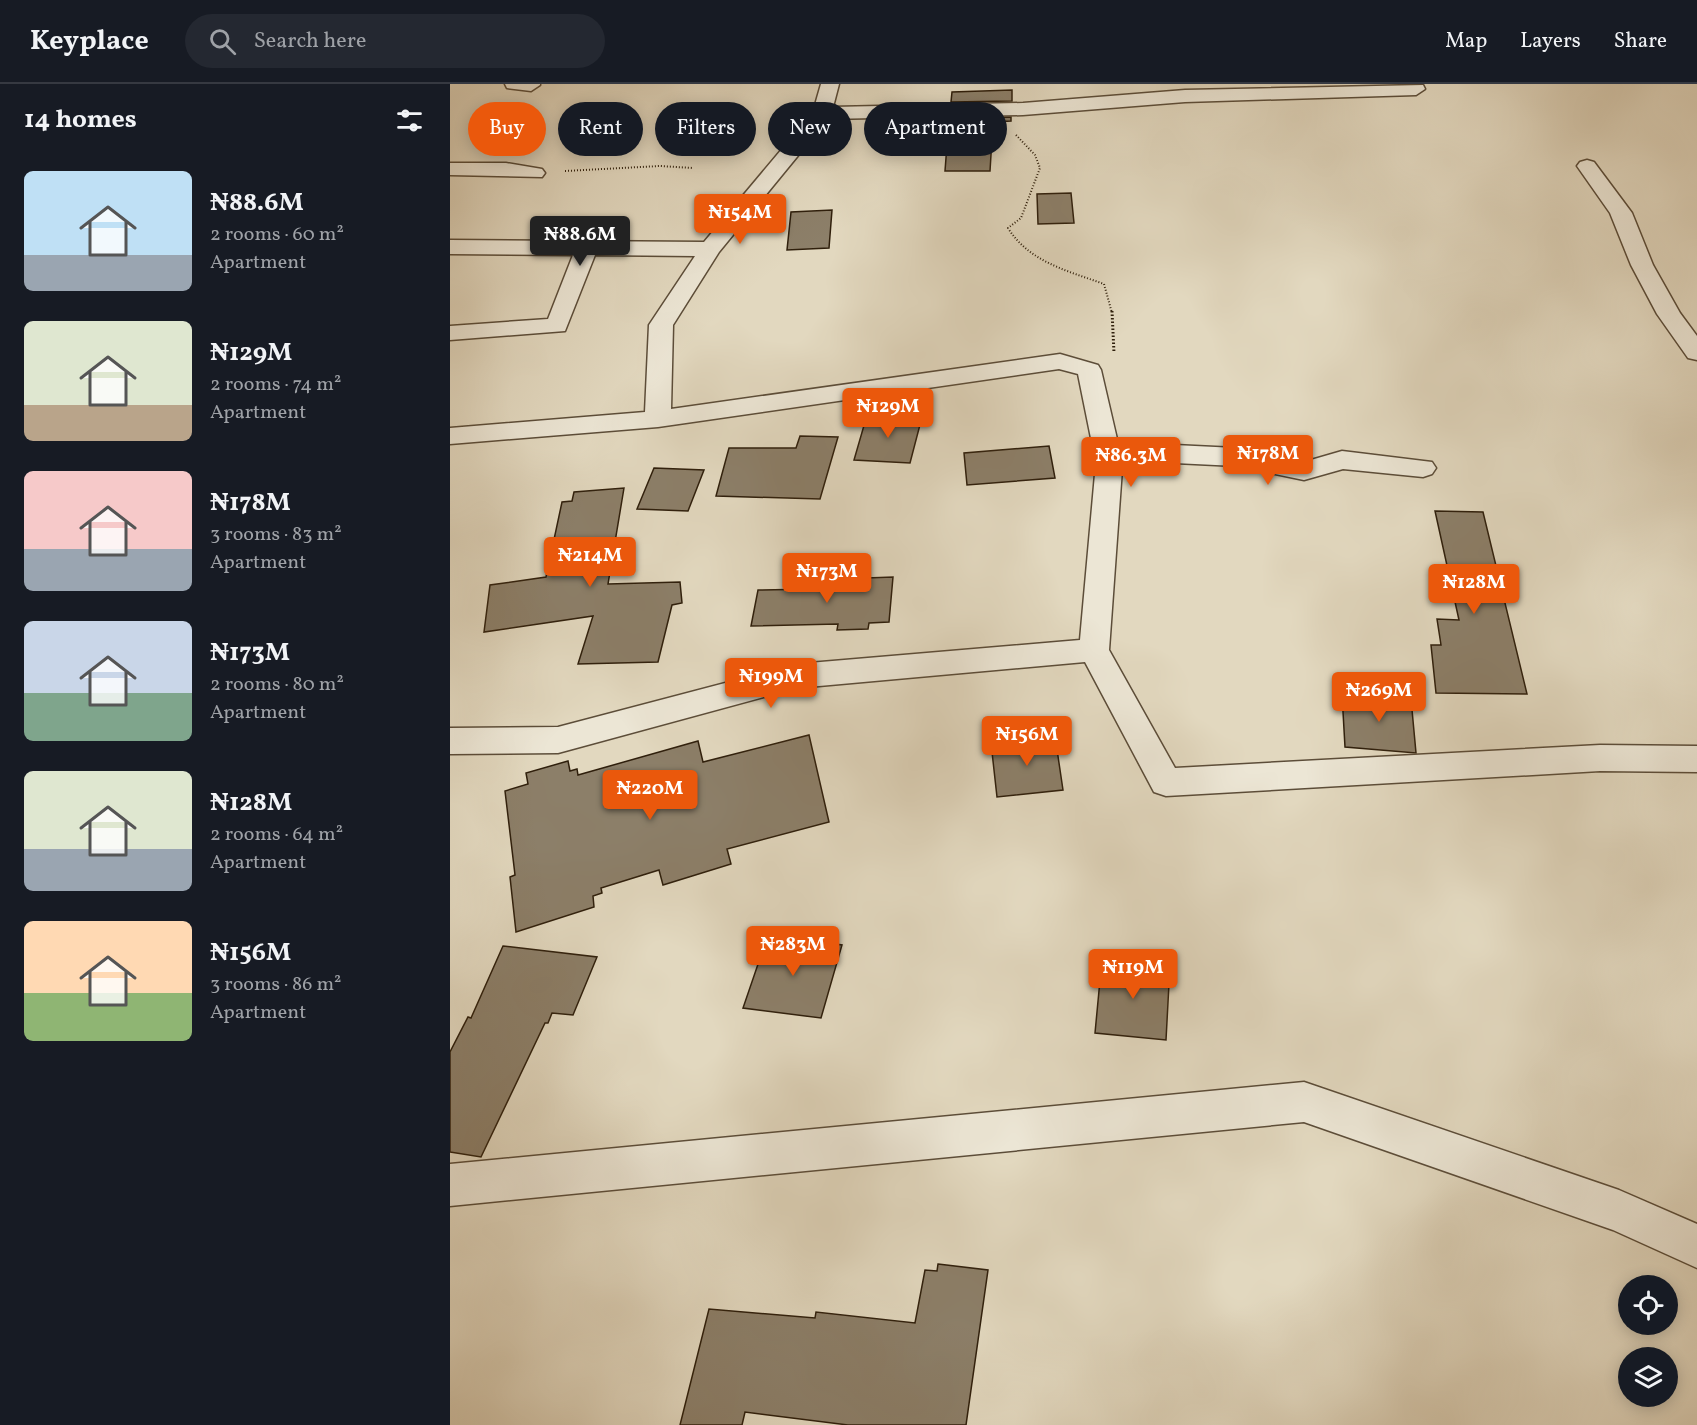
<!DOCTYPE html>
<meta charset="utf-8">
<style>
:root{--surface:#171b24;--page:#242831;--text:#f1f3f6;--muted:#9ea1a6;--line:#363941;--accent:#ea580c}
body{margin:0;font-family:Vollkorn,serif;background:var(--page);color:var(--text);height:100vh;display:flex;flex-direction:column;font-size:22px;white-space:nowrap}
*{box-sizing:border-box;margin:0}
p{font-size:20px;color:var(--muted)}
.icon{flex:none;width:33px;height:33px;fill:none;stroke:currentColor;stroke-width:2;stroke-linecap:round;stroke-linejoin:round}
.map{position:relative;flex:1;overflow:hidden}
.sheet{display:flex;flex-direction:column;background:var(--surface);width:450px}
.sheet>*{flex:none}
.top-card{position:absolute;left:18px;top:18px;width:570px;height:54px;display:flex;gap:12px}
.tools{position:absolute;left:1168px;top:1191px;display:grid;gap:12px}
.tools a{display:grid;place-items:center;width:60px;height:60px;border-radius:50%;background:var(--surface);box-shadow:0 3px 15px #0003;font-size:30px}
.price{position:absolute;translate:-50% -51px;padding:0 14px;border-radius:6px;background:var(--accent);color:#fff;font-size:20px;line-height:39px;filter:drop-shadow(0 2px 3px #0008)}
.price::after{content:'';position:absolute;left:50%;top:36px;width:18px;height:14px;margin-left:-9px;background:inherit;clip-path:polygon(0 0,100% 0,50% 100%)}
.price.on{background:#222;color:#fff}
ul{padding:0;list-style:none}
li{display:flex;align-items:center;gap:18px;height:150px;padding:0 24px}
li span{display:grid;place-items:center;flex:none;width:168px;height:120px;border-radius:9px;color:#555}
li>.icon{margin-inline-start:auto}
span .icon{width:72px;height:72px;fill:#fffc;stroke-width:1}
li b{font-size:26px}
h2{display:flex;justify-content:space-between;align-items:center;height:72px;padding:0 24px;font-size:26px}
.tag{padding:0 21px;border-radius:27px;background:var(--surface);box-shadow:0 3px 15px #0003;font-size:21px;line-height:54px}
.tag.on{background:var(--accent);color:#fff}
header{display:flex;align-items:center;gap:36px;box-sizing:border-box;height:84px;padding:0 30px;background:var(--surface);border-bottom:2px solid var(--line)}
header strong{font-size:28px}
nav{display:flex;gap:33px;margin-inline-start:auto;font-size:21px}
.search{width:420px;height:54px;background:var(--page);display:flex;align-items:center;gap:15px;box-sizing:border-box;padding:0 21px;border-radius:33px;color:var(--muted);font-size:22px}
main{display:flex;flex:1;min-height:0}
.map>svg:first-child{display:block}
</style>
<header>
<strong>Keyplace</strong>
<div class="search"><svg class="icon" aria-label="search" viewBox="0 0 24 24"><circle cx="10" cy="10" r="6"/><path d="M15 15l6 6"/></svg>Search here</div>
<nav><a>Map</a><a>Layers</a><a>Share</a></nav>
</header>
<main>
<section class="sheet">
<h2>14 homes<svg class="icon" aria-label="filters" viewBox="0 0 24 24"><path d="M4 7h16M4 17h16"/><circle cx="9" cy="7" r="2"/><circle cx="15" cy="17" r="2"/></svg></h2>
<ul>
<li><span style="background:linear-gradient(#bfe0f5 70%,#9aa5b1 0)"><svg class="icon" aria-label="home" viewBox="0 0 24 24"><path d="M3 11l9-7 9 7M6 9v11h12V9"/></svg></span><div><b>₦88.6M</b><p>2 rooms · 60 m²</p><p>Apartment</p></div></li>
<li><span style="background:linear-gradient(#dfe7d0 70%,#b9a48a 0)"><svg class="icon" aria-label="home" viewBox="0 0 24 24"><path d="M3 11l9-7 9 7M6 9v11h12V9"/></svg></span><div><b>₦129M</b><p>2 rooms · 74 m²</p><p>Apartment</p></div></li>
<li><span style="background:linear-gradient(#f6c9c9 65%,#9aa5b1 0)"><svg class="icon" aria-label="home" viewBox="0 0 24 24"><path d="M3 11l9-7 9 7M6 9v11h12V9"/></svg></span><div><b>₦178M</b><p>3 rooms · 83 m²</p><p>Apartment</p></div></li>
<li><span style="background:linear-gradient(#c9d6e8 60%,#7fa58c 0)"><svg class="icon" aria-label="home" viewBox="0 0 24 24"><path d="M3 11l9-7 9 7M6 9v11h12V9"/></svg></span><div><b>₦173M</b><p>2 rooms · 80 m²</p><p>Apartment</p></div></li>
<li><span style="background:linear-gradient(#dfe7d0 65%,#9aa5b1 0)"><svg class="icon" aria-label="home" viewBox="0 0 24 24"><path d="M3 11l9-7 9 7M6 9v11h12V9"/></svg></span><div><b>₦128M</b><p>2 rooms · 64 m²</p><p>Apartment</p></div></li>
<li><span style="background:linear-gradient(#ffd9b3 60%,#8fb573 0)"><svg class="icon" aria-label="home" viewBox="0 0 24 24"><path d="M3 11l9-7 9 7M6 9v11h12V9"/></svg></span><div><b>₦156M</b><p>3 rooms · 86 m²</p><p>Apartment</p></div></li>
</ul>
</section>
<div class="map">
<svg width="1247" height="1341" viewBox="0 0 1247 1341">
<rect width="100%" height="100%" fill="#e2d8bf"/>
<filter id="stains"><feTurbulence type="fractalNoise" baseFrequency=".00333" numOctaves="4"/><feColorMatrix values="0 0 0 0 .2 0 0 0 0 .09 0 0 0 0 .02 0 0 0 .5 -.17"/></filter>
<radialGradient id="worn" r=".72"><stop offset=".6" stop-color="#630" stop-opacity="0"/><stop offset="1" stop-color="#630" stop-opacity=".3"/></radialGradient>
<path fill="#8c7f69" stroke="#2f1f0c" stroke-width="1.5" d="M562 6V17L501 18 502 8Z
M561 33V37L543 38 540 87H495L499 35Z
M621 109 624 139 588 140 587 110Z
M382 126 379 164 337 166 341 128Z
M417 331 472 333 460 379 404 376Z
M350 352 388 353 370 415 266 412 279 364H346Z
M599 362 605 394 517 401 514 369Z
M204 384 254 386 238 427 187 425Z
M174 404 158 500 230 498 232 519 222 521 208 578 128 580 143 532 34 548 40 501 96 493 112 418 122 417 124 408Z
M985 427 1033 428 1077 610 986 609 981 561H991L987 535 1009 536Z
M443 493 439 538 419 539 418 545 387 546 388 540 301 542 308 506 361 505 362 496Z
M892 610 961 615 966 669 895 663Z
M359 651 379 738 277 765 281 780 213 801 209 786 151 804 152 809 143 812 144 823 66 848 60 793 65 791 55 707 78 700 76 689 118 677 120 687 127 685 128 691 248 657 253 678Z
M605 652 613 706 547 713 541 659Z
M318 851 392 861 371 934 293 924Z
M53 862 147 873 123 931 102 929 98 939H95L31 1073 0 1068V968L18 933 21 934Z
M652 875 720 881 716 956 645 949Z
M488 1180 538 1186 516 1341H398L295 1328 292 1341H230L259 1225 365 1234 366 1228 465 1239 475 1186 487 1187Z"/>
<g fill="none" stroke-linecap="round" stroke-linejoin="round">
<defs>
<path id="minor" d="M55 0H90V1L81 7 57 4Z
M371 0H389L383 23 573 19 735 6 973 1 975 5 966 11 735 18 573 31 378 35 269 168 223 241 221 325 610 270 648 281 651 286 670 368 704 360 786 364 854 378 892 367 982 378 986 384 982 390 973 393 893 385 854 396 786 382 704 378 672 385 659 566 725 684 1150 661 1247 662V688L1150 687 716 712 704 708 635 578 347 604 108 669 0 670V644L108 643 347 580 630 556 646 379 628 290 609 285 208 343 0 360V344L195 328 199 241 245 172 145 171 115 247 0 256V242L98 235 123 171 0 170V156L254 158 363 28Z
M1137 76 1144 78 1182 129 1203 181 1230 229 1247 252V276L1238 274 1207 230 1181 181 1160 129 1127 82 1130 78Z
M0 79H56L92 85 95 89 92 93 0 91Z
M854 998 1169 1106 1247 1140V1184L1163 1146 854 1038 0 1122V1080Z"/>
</defs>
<use href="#minor" stroke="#5c4d39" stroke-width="3"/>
<path stroke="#2f1f0c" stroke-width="2" stroke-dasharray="1 2" stroke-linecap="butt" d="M566 51 585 71 590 84 571 134 558 144C579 178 618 187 654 200L662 229
M115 87 210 82 243 84"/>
<path stroke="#2f1f0c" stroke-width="3" stroke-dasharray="1.5 2" stroke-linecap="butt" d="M662 227 664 269"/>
<use href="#minor" fill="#ece6d5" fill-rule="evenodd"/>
</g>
<rect width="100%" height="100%" filter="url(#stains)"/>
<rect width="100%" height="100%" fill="url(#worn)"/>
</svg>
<div class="tools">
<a><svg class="icon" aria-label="locate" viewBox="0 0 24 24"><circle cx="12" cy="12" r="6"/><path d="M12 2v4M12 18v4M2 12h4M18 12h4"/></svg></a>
<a><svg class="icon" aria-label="layers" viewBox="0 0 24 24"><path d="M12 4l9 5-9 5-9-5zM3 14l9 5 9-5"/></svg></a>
</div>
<b class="price" style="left:290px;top:161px">₦154M</b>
<b class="price on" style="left:130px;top:183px">₦88.6M</b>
<b class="price" style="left:438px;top:355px">₦129M</b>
<b class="price" style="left:818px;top:402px">₦178M</b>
<b class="price" style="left:681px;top:404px">₦86.3M</b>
<b class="price" style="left:140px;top:504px">₦214M</b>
<b class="price" style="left:377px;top:520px">₦173M</b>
<b class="price" style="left:1024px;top:531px">₦128M</b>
<b class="price" style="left:321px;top:625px">₦199M</b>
<b class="price" style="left:929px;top:639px">₦269M</b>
<b class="price" style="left:577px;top:683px">₦156M</b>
<b class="price" style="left:200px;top:737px">₦220M</b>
<b class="price" style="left:343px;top:893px">₦283M</b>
<b class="price" style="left:683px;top:916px">₦119M</b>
<div class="top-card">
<a class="tag on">Buy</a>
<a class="tag">Rent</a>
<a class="tag">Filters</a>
<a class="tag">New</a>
<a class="tag">Apartment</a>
</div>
</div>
</main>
